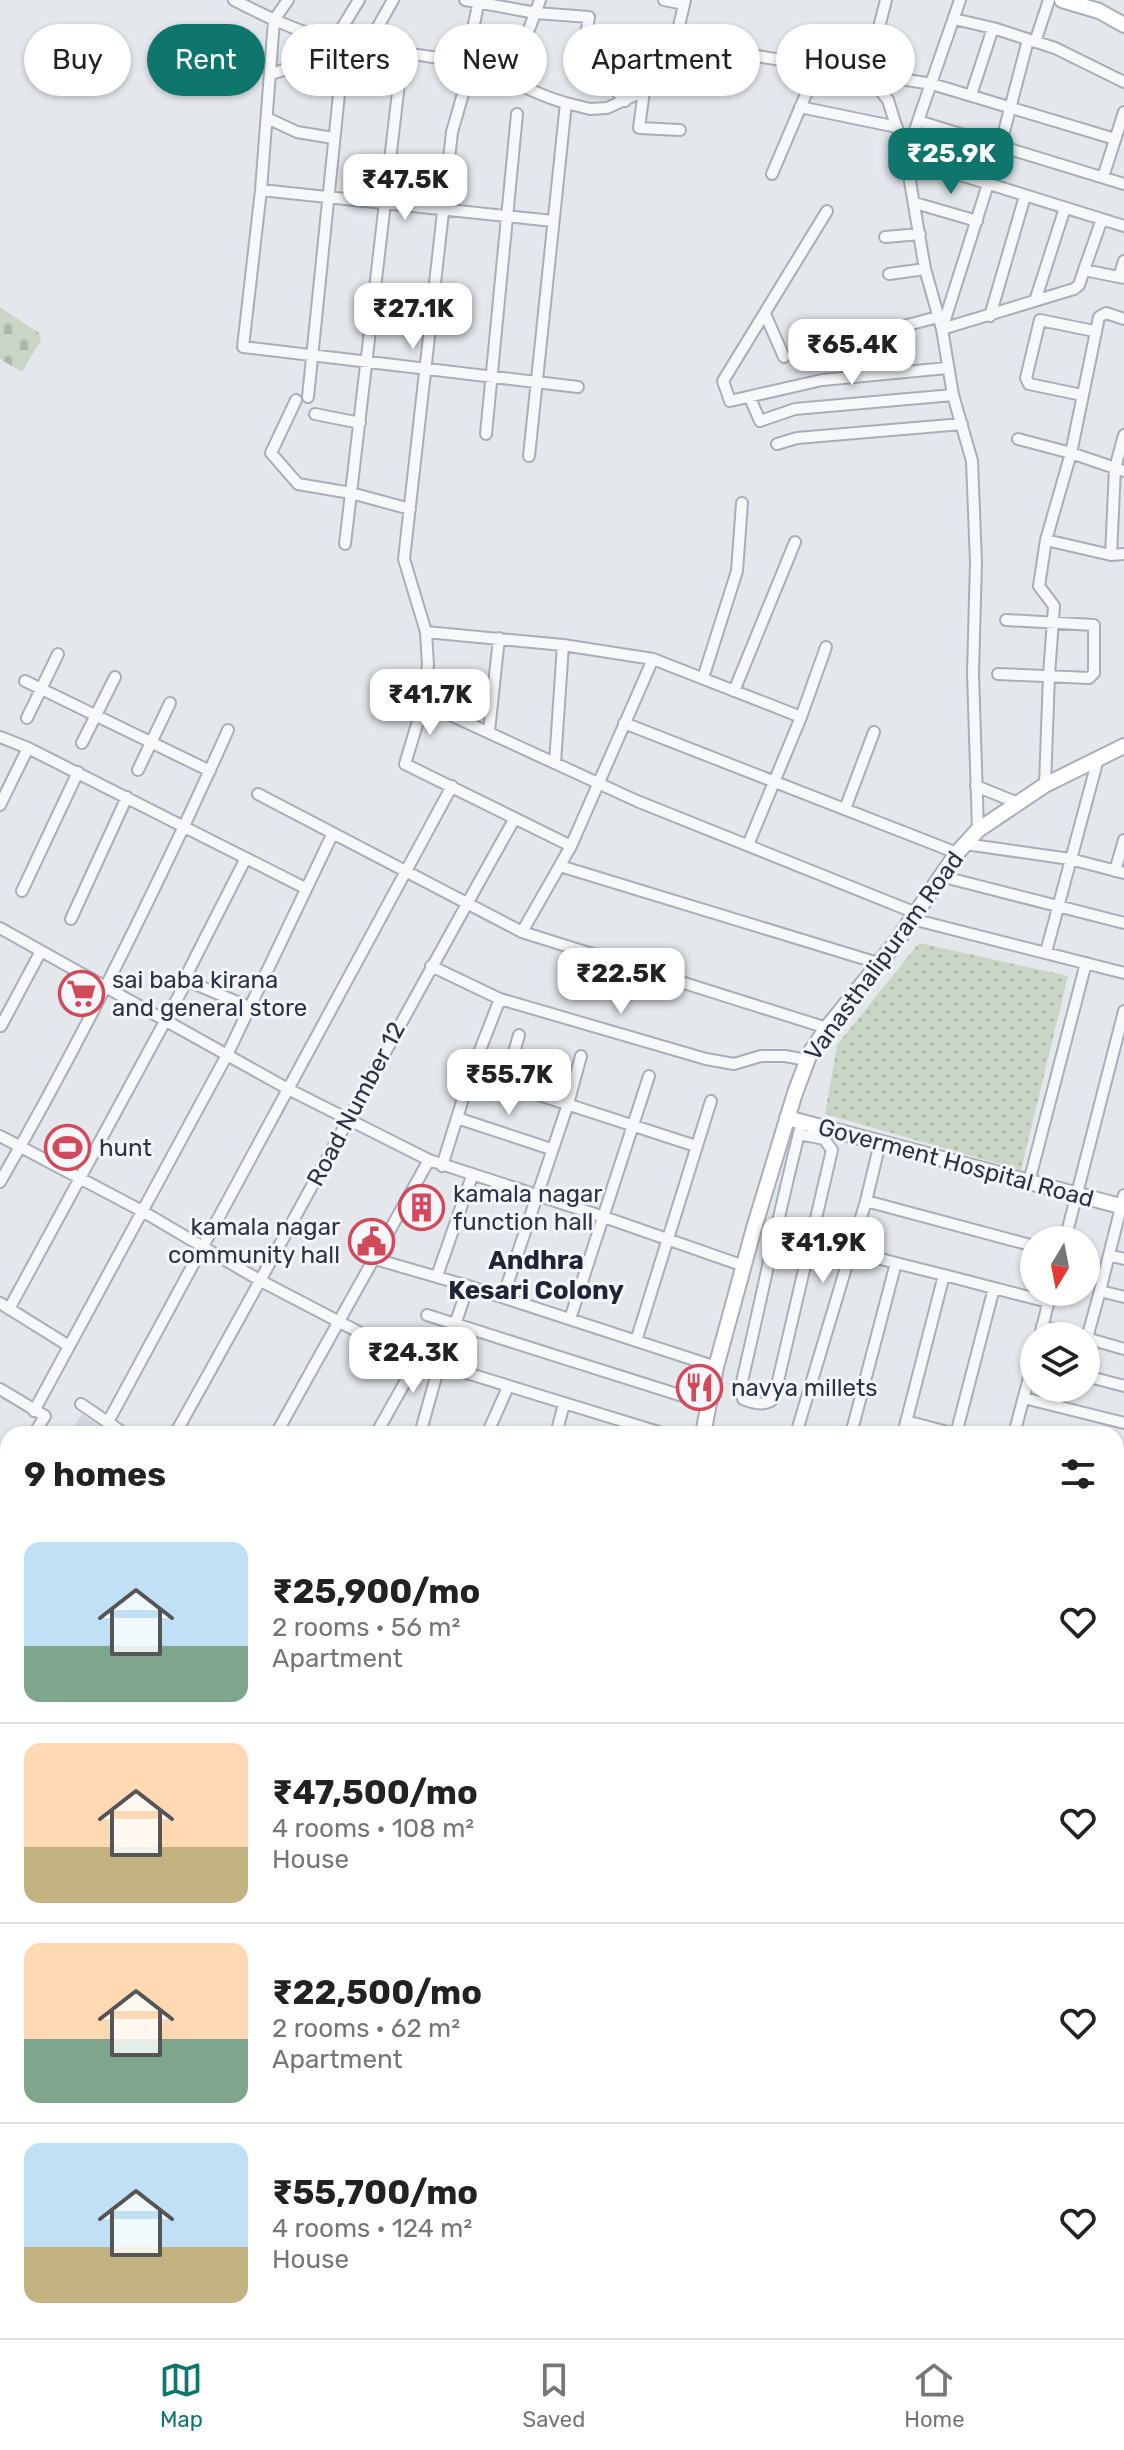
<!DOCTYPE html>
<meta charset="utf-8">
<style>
:root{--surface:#fff;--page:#f6f6f6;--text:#222;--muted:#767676;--line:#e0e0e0;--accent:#0f766e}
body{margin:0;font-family:Rubik,sans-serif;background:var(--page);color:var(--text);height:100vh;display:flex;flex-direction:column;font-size:30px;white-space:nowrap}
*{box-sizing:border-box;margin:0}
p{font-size:26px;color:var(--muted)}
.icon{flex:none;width:44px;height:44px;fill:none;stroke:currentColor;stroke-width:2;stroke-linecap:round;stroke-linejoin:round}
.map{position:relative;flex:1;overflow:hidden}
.sheet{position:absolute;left:0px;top:1426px;width:1124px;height:912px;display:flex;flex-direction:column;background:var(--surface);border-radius:24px 24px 0 0;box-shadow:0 2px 6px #0004}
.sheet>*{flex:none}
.banner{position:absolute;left:24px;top:24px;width:1076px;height:72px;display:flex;gap:16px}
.needle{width:52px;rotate:190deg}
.buttons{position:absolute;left:1020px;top:1226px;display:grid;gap:16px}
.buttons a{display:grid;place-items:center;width:80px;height:80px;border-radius:50%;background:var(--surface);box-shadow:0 2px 6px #0004;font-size:40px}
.price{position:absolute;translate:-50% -68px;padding:0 18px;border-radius:16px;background:#fff;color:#222;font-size:26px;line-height:52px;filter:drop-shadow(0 2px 4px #0008)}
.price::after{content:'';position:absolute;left:50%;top:48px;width:24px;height:18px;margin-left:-12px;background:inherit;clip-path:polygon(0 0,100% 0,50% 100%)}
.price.current{background:var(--accent);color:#fff}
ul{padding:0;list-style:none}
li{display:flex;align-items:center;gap:24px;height:200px;padding:0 24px}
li+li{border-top:2px solid var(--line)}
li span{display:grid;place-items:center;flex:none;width:224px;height:160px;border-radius:16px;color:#555}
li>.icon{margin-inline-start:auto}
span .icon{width:96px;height:96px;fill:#fffc;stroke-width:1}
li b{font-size:34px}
h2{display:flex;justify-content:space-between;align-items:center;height:96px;padding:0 24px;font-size:34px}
.pill{padding:0 28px;border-radius:36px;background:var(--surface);box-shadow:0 2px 6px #0004;font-size:28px;line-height:72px}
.pill.current{background:var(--accent);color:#fff}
.menu{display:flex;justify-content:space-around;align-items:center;height:112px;border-top:2px solid var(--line);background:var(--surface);font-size:22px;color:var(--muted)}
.menu a{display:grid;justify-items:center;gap:4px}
.menu .current{color:var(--accent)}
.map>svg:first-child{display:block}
</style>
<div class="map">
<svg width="1124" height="2338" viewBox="0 0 1124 2338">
<defs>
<pattern id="grass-dots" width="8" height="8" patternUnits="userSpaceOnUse" patternTransform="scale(2)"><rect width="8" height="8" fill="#c9d6c5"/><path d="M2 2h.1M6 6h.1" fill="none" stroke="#adb8ab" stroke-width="1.8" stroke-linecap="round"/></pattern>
<pattern id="cemetery-stones" width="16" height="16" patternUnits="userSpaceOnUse" patternTransform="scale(2)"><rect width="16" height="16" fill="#c9d6c5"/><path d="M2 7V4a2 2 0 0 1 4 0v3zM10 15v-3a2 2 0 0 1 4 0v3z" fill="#adb8ab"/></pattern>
</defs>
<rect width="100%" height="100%" fill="#e4e7ec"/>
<path fill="#d2d6de" d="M82 1414 111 1434H67Z"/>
<path fill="url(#grass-dots)" d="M919 943 1068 976 1021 1170 825 1114 837 1045Z
M0 1571 8 1577V1667L0 1662Z"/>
<path fill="url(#cemetery-stones)" d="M0 307 39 333 41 340 22 372 0 359Z"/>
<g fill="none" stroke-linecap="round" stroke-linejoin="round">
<defs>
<path id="street" d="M234 0C265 16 296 31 330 40 374 51 420 53 464 63 500 71 530 94 566 103L529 456
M288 0 274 20 261 190 243 347 578 387
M465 0 536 13 589 17 583 53 625 101
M479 0 466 63 469 73 452 132 404 559 426 632 428 665 418 721 405 764 571 846
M664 0 684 4
M886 0 867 74 888 100 906 158 1124 226
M960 0 918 121 1124 184
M954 19 993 28 1055 48 1124 82
M334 41 359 0
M1035 42 1049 0
M675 43 932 84 1115 139
M367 46 393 0
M271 74C295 67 308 60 318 36
M510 80 540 0
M644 91 639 128 680 130
M971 95 993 28
M566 103 590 109 607 108 644 91 671 61 685 0
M800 107 897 127
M267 118 297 132 333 138
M918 121 906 158 925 269 942 329 953 395 972 461 976 562 973 673 978 830
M1000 147 1028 40
M772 174 818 66
M1103 177 1124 112
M988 184 942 329 1074 289 1079 285 1084 270 1124 278
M261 190 553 221
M915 203 977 221
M827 211 723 381 730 401 822 380 947 368
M885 237 920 234
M1084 270 1102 219
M889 274 925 269
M1119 277 1124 261
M1035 301 1065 208
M765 314 784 357
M990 316 1025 196
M877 333 938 317
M1082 395 1029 384 1026 378 1040 320 1094 331
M308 397 339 94
M750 398 760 421 795 409 953 395
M296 400 271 453 298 484 351 493 410 509
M315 414 360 423
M486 434 517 114
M1018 439 1071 453 1124 471
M777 444 797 438 962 424
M1046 540 1111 555 1124 554
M345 544 400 75
M1111 555 1115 468 1124 435
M426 632 563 645 653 659 801 717
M998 674 1089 678 1094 673V625L1006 620
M703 678 737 571 742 503
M25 681 210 771
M734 691 795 542
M422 702 637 801 916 913
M27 718 58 654
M624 723 957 853
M489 731 499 638
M0 737 28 748
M82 743 115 677
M555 763 563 645
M138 770 170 703
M1045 785 1049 675 1054 606 1039 586 1046 540 1071 453 1099 317 1106 313 1124 319
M976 786 1018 803
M258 794 522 932 827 1028
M0 805 28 748 305 888
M845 809 874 732
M965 844 1070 859 1124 873
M748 845 801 717 826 647
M246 858 189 970V977L195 984 249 1007
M560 866 878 963
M1115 871 1124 840
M940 876 1124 923
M22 891 78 772
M71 919 127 797
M912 919 1124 973
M0 928 288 1089 429 1160 604 1217 744 1266
M522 932 571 846 653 659
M1046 952 1098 759
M431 966 500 999 706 1059 734 1064 761 1056H785L807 1060
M1 1026 41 951
M471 1073 696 1146
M505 1084 519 1035
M457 1118 551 1149
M799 1134 824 1139 832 1150 774 1398C767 1407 753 1403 743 1399L741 1390 743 1377C763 1292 780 1206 802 1122
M0 1136 142 1211 261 1281 395 1351 665 1434
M442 1166 471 1073 500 999
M0 1182C84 1036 159 884 228 730
M1029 1182 1086 963
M1124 1195 1100 1291 1124 1297
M866 1201 1034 1246
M1065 1240 1124 1011
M1109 1255 1124 1259
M375 1259 468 1286 716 1367
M896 1263 944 1275
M437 1276 472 1176
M503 1297 568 1104 581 1056
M0 1303 69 1346
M9 1309 189 977
M427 1315 708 1404
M570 1319 649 1076
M455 1325 468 1286
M1042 1326 1078 1336
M1040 1336 1051 1292
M1086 1338 1124 1349
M1087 1338 1100 1291
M636 1341 711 1101
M1086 1376 1124 1386
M0 1389 45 1416 34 1434
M1024 1398 1124 1423
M81 1404 125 1434
M34 1411 227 1055 333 833
M906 1421 955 1434
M108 1422 452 786
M698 1433 704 1431 716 1434
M175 1434C290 1229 400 1022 515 818
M276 1434 429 1160
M376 1434 418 1359
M420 1434 439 1366
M487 1434 508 1387
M556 1434 564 1404
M796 1434 866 1201 880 1143
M851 1434 896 1263 851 1251
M903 1434 944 1275 1048 1302
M956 1434 994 1288
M1014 1434 1034 1359
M1116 1476 1124 1478
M0 1487 8 1475
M0 1500 8 1504
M1116 1538 1124 1540
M0 1552 8 1538
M0 1561 8 1567
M1116 1611 1124 1582
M1116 1649 1124 1651
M0 1728 4 1715
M0 1758 8 1760
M1116 1821 1124 1823
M0 1830 8 1833
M0 1884 8 1857
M0 1898 8 1901
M1116 1903 1124 1906
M1116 1964 1124 1967
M0 1966 8 1968
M1116 2019 1124 2021
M0 2038 8 2040
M1116 2072 1121 2057 1124 2058
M1116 2215 1124 2219
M1116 2262 1124 2240
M700 2330 726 2338
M1104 2330 1120 2338
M79 2338 85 2330
M476 2338 479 2330
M833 2338 835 2330
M917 2338 919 2330
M997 2338 1001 2330
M1086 2338 1090 2330"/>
<path id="secondary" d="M1062 0 1099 11 1124 25
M787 1118 1124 1207
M703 1434 716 1367 754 1228 795 1093 810 1053 827 1028 894 945 957 853 978 830 1045 785 1124 746
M760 2330 762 2338"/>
<path id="highway" d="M0 2254 8 2257
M0 2278 8 2281
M172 2330 198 2338
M245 2330 271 2338"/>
</defs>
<use href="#street" stroke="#a9aeb7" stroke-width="14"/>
<use href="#secondary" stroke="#a9aeb7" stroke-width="18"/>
<use href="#highway" stroke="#8b94a3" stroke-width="22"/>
<use href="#street" stroke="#f7f8fa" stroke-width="10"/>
<use href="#secondary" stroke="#fff" stroke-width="14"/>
<use href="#highway" stroke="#fff" stroke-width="18"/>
</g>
<defs>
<symbol id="supermarket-ring" viewBox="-11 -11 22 22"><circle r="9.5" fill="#f4f6f9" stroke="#d1495b" stroke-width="1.5"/><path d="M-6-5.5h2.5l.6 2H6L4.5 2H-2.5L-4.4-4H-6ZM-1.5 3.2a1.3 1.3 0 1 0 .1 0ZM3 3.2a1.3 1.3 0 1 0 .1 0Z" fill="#d1495b"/></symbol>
<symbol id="stadium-ring" viewBox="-11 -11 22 22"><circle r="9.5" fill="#f4f6f9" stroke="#d1495b" stroke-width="1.5"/><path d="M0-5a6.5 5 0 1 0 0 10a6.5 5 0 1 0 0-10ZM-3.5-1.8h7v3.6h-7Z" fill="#d1495b"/></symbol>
<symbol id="building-ring" viewBox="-11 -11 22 22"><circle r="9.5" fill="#f4f6f9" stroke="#d1495b" stroke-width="1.5"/><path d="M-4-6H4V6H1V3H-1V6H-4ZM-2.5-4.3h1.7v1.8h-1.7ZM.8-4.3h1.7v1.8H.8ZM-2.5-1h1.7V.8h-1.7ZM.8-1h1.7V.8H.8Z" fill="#d1495b"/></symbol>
<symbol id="civic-ring" viewBox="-11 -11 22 22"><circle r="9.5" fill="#f4f6f9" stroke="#d1495b" stroke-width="1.5"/><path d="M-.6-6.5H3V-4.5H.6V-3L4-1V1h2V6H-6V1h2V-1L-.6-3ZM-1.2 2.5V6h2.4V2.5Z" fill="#d1495b"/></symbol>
<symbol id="restaurant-ring" viewBox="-11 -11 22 22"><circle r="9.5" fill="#f4f6f9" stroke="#d1495b" stroke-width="1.5"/><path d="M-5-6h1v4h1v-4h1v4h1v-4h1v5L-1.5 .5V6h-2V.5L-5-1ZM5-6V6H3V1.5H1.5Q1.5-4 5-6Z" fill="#d1495b"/></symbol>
</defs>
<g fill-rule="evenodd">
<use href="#supermarket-ring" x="56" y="968" width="51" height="51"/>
<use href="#stadium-ring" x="42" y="1122" width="51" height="51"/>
<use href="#building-ring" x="396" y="1182" width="51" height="51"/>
<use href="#civic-ring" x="346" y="1216" width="51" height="51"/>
<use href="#restaurant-ring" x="674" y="1362" width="51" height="51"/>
</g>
<g text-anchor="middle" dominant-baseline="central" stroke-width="6" stroke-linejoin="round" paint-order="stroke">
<g font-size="24" fill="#2b3445" stroke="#f4f6f9">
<text transform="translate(884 956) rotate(-54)">Vanasthalipuram Road</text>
<text transform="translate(356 1104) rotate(-62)">Road Number 12</text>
<text transform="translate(956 1163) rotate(15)">Goverment Hospital Road</text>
</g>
<g font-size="24" fill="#2b3445" stroke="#f4f6f9" text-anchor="start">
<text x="112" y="980">sai baba kirana<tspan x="112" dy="28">and general store</tspan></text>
<text x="99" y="1148">hunt</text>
<text x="453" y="1194">kamala nagar<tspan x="453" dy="28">function hall</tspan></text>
<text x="340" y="1227" text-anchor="end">kamala nagar<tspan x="340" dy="28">community hall</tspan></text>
<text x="731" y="1388">navya millets</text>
</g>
<g font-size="26" font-weight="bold" fill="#1d2536" stroke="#f4f6f9">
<text x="536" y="1260">Andhra<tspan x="536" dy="30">Kesari Colony</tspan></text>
</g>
</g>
</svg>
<div class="buttons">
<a><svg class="needle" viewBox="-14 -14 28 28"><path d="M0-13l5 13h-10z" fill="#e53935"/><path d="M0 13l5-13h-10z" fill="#767676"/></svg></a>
<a><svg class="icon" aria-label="layers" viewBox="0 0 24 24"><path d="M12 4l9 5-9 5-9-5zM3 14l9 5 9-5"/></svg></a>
</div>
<b class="price current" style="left:951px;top:196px">₹25.9K</b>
<b class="price" style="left:405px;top:222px">₹47.5K</b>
<b class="price" style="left:413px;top:351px">₹27.1K</b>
<b class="price" style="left:852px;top:387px">₹65.4K</b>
<b class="price" style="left:430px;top:737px">₹41.7K</b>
<b class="price" style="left:621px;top:1016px">₹22.5K</b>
<b class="price" style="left:509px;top:1117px">₹55.7K</b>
<b class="price" style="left:823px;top:1285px">₹41.9K</b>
<b class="price" style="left:413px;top:1395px">₹24.3K</b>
<div class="banner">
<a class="pill">Buy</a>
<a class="pill current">Rent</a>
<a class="pill">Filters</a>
<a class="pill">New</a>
<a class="pill">Apartment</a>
<a class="pill">House</a>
</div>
<section class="sheet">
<h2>9 homes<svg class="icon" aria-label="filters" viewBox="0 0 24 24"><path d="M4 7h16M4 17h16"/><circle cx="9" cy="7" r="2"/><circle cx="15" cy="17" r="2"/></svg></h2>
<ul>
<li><span style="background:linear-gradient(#bfe0f5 65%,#7fa58c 0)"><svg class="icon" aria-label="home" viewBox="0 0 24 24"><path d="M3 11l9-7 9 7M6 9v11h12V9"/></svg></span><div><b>₹25,900/mo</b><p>2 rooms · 56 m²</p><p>Apartment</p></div><svg class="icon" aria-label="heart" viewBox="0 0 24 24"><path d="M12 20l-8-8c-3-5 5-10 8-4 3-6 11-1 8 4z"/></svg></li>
<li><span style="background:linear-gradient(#ffd9b3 65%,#c2b280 0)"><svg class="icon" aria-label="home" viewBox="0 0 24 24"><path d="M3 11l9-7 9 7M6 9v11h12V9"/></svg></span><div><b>₹47,500/mo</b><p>4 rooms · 108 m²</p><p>House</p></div><svg class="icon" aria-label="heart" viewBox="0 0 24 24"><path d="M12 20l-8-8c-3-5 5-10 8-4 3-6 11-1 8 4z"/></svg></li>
<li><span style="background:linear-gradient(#ffd9b3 60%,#7fa58c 0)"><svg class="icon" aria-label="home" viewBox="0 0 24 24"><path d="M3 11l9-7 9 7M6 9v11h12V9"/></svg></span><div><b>₹22,500/mo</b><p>2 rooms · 62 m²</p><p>Apartment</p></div><svg class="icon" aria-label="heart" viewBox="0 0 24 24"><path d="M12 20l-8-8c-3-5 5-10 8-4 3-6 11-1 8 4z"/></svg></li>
<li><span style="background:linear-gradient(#bfe0f5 65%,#c2b280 0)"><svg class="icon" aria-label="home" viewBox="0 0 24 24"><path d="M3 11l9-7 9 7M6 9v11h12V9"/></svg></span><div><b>₹55,700/mo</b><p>4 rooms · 124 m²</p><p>House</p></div><svg class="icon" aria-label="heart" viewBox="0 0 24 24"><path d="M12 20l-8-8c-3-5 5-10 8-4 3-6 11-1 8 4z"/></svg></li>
</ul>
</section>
</div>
<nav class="menu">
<a class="current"><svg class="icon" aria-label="map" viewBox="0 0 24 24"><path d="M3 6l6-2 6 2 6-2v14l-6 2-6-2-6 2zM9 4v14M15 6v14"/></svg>Map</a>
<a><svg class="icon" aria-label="saved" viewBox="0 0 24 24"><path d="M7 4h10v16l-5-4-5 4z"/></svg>Saved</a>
<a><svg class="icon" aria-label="home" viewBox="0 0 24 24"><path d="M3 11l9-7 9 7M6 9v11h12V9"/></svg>Home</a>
</nav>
